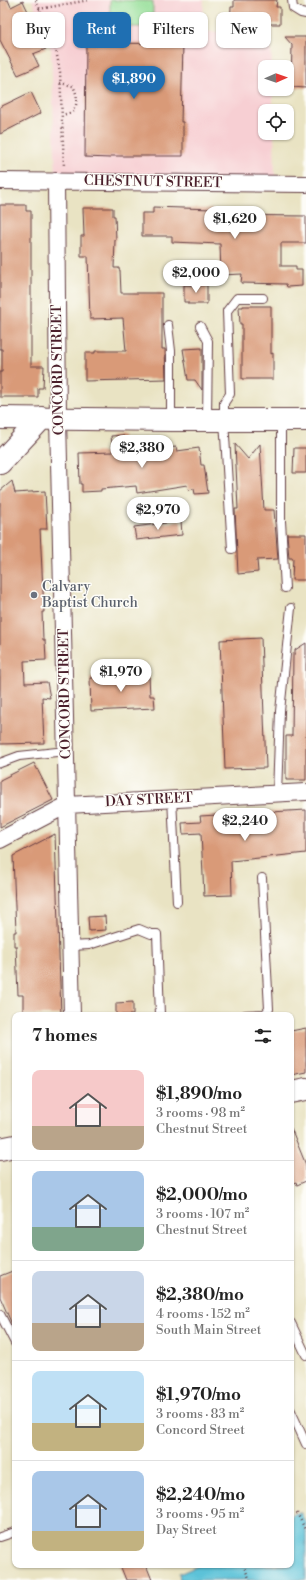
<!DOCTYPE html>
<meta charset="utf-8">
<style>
:root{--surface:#fff;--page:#f6f6f6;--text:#222;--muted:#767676;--line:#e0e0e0;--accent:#1f6fb2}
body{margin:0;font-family:"Libre Bodoni",serif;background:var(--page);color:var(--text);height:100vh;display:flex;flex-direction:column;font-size:15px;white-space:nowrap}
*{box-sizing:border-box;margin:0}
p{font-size:13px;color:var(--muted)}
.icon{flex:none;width:22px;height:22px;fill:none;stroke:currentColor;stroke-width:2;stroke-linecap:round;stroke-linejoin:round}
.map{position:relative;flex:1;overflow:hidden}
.details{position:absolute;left:12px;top:1012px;width:282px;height:556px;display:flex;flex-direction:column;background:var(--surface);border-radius:8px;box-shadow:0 1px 3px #0004}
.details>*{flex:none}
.banner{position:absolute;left:12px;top:12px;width:282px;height:36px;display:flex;gap:8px}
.needle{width:26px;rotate:88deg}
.tools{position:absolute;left:258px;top:60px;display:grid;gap:8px}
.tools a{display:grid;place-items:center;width:36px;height:36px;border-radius:8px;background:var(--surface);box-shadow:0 1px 3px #0004;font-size:20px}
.price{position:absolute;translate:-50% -34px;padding:0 9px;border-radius:14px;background:#fff;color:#222;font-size:13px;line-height:26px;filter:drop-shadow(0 1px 2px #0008)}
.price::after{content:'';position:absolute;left:50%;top:24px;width:12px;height:9px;margin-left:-6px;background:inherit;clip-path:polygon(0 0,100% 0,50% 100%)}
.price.on{background:var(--accent);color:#fff}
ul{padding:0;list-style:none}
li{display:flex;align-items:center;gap:12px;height:100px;padding:0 20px}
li+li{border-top:1px solid var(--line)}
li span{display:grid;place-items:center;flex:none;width:112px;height:80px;border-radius:8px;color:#555}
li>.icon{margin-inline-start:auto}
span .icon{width:48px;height:48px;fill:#fffc;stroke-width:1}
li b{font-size:17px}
h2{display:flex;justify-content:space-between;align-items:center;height:48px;padding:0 20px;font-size:17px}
.pill{padding:0 14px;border-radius:8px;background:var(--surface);box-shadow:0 1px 3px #0004;font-size:14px;line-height:36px}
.pill.on{background:var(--accent);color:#fff}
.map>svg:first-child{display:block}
</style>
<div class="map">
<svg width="306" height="1580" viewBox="0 0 306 1580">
<rect width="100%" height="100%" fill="#fdfcf7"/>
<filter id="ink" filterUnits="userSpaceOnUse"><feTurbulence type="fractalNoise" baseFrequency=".025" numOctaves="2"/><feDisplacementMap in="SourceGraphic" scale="8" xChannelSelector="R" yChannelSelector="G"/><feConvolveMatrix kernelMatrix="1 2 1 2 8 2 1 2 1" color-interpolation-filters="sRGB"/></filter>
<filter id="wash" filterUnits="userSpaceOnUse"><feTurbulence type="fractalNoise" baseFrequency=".012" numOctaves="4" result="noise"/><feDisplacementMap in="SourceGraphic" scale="16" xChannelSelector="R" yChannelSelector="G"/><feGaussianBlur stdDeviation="0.9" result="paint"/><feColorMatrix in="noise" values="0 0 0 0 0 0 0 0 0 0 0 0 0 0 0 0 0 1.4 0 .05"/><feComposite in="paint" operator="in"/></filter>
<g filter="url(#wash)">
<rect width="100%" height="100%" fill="#e9e3c3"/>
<path fill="#f7cfd3" d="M32 0H204L202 32 271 31 272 67H265V89H273V111H265V133H274L275 179 56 181 51 50Z"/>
<path fill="#96df99" stroke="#707f62" d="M110 0 153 1V27H110Z"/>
<path fill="#5bc2d8" stroke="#527082" d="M300 1512 306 1523V1580H180L179 1574 200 1565H291V1515Z"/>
<g id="blocks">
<path fill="#d99a78" d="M0 0H8L11 7 23 1 46 49 33 54 39 66 18 75 0 40Z
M234 0H277L276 7H280V24H230L231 7H234Z
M285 37H306V88L291 87 292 45Z
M86 41 110 42V43L183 44 181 122H183V156H110V158L85 157Z
M31 92 41 113 0 134V107Z
M0 205H26V211H31V366H44L43 388H38V397H0V372H2V349H0Z
M153 207 212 209V215L306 216V243H281V266H296V270H302V286L287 287 286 284 241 283 242 274 221 275 220 244 172 242V236H142V213H153Z
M83 208H113V216H115L116 240H115L114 268H119V270H120L121 293H162V349H165L166 379 85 381V353H95V351H126L123 318 90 319 88 256H81V236H84Z
M184 285H207V304H188V302H184Z
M243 306H271V354L273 353V379H242V324H240L239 307H243Z
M202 348V390L195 380H188L183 349Z
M123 435 124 452 147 449V451L176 447 177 451 199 448 201 465H204L208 493 195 494 194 489 188 490 187 485 137 493 136 486 101 489V491L82 492V484H80L79 453 113 452 111 436Z
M235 444 248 459 260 444 264 510H274L278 559 257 560 258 572 238 574 235 509H238Z
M294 448H306V473H293Z
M12 481 15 493 45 491 47 529H40L44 612H42L43 640H45L46 660 24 661 25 683 47 682 50 698 42 697 44 743 0 744V491Z
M181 521 182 535 136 540 134 527Z
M287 534H306V580H292L293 558H289Z
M261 638 266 768 225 769 220 640Z
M306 643V780H286V736H292L293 654H295V650Z
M118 674V677L149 676 150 696H154L155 708 91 711 90 678 100 677V675Z
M34 763 53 800 0 827V780Z
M306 810V853L231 861 232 895 204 896 201 833 183 834 182 823 201 822 200 816Z
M55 834 61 1015H23V995H18L16 946H14V932H16L13 856Z
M105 916 106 930 89 931 88 917Z
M133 1002V1015H116V1003Z
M306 1028V1072L291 1075V1031Z
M291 1128 306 1165V1181L297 1185 296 1182 291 1184Z
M15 1270V1331L0 1297V1276Z
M120 1565H146L152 1580H126Z"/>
</g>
</g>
<g filter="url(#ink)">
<use href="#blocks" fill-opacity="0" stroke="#623c42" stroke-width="1"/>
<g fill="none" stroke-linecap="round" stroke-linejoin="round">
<defs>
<path id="service" d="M292 0 293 8 301 13 306 14
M168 325 171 351V419
M200 326 208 341 207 419
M281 420V521L285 588
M232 549 224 420V403L230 394 227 311 237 298H263
M0 763 19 756 66 751
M277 794 280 711 291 608
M172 798 177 902
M71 946 89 945 139 929 151 934H157L160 1015
M245 1015 265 1014 269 1009 262 878
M0 1314 15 1343
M291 1323 306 1355
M291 1411 306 1444
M0 1537 15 1532"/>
<path id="minor" d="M0 181 306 184
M56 181 58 419 72 1015
M0 840 67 805 306 792"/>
<path id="secondary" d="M0 418 171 420H306
M0 463 42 418
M291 1092 306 1089
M0 1149 15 1146"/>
</defs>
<use href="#service" stroke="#623c42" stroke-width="10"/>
<use href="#minor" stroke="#623c42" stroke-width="18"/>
<use href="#secondary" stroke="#623c42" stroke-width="24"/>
<path stroke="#623c42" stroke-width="2.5" stroke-dasharray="1 3" stroke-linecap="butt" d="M36 0 56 50 60 72 64 167
M39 9 89 0
M60 83 73 86C78 96 78 103 73 112L62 115
M297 1513 306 1531
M243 1565 250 1580"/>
<use href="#service" stroke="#fff" stroke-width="8"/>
<use href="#minor" stroke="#fff" stroke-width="16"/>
<use href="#secondary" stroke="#fff" stroke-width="22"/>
</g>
</g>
<circle fill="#6b7280" stroke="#fdfcf7" stroke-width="1.5" cx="34" cy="595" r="4"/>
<g text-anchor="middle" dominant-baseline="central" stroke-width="3" stroke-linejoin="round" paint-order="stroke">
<g font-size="14" fill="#4a1f2b" stroke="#fdfcf7">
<text transform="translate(153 182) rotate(1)">CHESTNUT STREET</text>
<text transform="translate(58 370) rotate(-91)">CONCORD STREET</text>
<text transform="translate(65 694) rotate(-91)">CONCORD STREET</text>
<text transform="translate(149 800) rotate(-3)">DAY STREET</text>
</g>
<g font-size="14" fill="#5b616d" stroke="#fdfcf7" text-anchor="start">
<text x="42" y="587">Calvary<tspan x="42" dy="16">Baptist Church</tspan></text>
</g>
</g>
</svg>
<div class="tools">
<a><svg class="needle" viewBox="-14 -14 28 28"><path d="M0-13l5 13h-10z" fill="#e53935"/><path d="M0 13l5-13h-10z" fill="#767676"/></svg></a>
<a><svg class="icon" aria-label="locate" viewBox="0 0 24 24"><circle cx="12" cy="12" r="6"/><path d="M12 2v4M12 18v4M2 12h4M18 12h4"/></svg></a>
</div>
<b class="price on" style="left:134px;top:100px">$1,890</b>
<b class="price" style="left:235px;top:240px">$1,620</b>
<b class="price" style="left:196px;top:294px">$2,000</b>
<b class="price" style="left:142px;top:469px">$2,380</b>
<b class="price" style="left:158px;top:531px">$2,970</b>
<b class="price" style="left:121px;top:693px">$1,970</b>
<b class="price" style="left:245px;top:842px">$2,240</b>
<div class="banner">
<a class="pill">Buy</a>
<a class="pill on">Rent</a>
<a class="pill">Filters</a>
<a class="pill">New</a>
</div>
<section class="details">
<h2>7 homes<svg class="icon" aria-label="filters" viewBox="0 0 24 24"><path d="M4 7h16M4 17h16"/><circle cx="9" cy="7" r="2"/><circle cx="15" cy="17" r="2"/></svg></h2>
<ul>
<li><span style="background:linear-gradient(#f6c9c9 70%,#b9a48a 0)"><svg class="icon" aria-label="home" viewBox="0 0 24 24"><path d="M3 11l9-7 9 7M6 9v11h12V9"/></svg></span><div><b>$1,890/mo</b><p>3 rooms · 98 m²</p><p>Chestnut Street</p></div></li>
<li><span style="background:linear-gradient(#a9c7e8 70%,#7fa58c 0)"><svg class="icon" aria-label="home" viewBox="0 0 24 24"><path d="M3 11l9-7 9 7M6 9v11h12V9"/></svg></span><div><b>$2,000/mo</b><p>3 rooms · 107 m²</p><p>Chestnut Street</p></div></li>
<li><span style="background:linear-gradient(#c9d6e8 65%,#b9a48a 0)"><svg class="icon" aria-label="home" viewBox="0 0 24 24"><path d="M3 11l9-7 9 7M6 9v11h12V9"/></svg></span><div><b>$2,380/mo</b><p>4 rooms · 152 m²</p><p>South Main Street</p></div></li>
<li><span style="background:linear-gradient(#bfe0f5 65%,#c2b280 0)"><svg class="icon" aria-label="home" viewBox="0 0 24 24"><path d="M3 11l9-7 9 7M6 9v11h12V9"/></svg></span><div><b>$1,970/mo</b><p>3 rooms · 83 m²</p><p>Concord Street</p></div></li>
<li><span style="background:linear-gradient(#a9c7e8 75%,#c2b280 0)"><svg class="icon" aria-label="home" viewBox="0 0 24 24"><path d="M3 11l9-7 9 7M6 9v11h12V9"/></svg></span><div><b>$2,240/mo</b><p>3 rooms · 95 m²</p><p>Day Street</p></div></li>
</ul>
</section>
</div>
